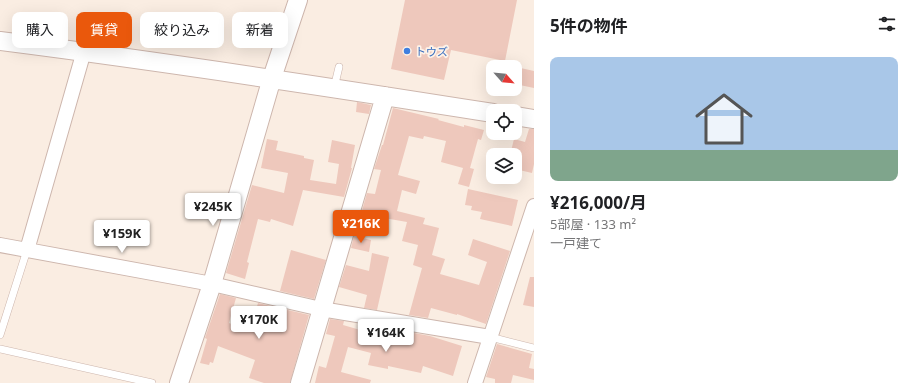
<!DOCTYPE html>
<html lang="ja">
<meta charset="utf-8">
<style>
:root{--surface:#fff;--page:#f2f2f2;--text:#202124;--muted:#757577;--accent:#ea580c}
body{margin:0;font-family:"Noto Sans","Noto Sans JP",sans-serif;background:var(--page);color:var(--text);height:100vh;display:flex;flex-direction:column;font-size:15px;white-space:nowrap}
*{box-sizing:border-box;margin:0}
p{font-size:13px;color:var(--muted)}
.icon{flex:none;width:22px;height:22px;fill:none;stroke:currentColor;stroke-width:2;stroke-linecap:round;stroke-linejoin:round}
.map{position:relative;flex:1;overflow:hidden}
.sheet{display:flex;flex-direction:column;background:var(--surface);width:380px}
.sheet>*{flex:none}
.banner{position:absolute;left:12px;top:12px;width:380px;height:36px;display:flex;gap:8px}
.needle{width:26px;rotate:117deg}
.tools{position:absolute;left:486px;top:60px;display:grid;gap:8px}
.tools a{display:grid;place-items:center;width:36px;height:36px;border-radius:8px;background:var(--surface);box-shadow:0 4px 16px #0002;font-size:20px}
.price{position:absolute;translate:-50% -34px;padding:0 9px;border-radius:4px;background:#fff;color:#222;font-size:13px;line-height:26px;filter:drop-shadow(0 1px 2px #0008)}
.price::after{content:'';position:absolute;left:50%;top:24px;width:12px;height:9px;margin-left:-6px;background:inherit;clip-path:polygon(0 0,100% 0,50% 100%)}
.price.active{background:var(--accent);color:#fff}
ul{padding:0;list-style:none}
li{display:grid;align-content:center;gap:8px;height:212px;padding:0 16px}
li span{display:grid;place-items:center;height:124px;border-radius:8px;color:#555}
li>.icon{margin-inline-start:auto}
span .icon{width:72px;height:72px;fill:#fffc;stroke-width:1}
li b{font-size:17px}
h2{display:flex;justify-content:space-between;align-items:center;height:48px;padding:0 16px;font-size:17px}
.pill{padding:0 14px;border-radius:8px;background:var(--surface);box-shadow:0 4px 16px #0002;font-size:14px;line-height:36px}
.pill.active{background:var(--accent);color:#fff}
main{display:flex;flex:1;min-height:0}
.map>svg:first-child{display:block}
</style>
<main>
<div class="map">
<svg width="534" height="383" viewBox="0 0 534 383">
<rect width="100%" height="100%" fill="#faede2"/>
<path fill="#eec8bc" d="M405 0H517L505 61 451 50 444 80 391 69Z
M516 67 534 71V88L515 84Z
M357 102 371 105 369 114 356 112Z
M393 108 439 119 438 120 464 127V125L484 130 481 140 478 139 470 168 474 169 469 187 458 184 463 168 441 162 446 141 424 136 423 139 409 136 398 175 420 181 416 194 402 190 397 211 425 218 423 224 439 228 432 255 445 259 440 274 479 285 487 262 468 255 473 239 510 251 486 324 457 314V315L431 308 428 318 409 315 422 268 413 265 418 245 402 241 407 222 361 214 367 193 375 194 381 170 374 169 382 145H383Z
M529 129H534V164L532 173 515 169V155H510L514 139 525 142Z
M267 139 278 141 276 150 304 156V158L314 160 310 180 336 184 339 164 328 162 332 140 355 145 351 168H352L344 197 303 190 293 226 271 219 270 222 258 219 247 262 249 263 245 279 226 273 252 185 284 193 288 173 261 168Z
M468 189 518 200 512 226 480 219 482 212 471 210 472 206 465 205Z
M354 236 371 240 369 252 351 248Z
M291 250 326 260 314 299 280 291Z
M372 253 389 257 377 310 364 308 367 295 339 287 346 265 369 271Z
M530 277H534V307L523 305Z
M220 294 236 298 229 323 250 331 258 303 309 315 290 383H264L249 378 255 360 218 346 213 363 210 362 209 365 200 363 207 339 205 338Z
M330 319 344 321 343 325 381 336 383 328 394 330 392 339 412 344 414 333 430 336 462 346 453 376 423 366 421 373 388 366V369L368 365 371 353 348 347 341 372 371 380 370 383H315L319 366 326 368 335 336 326 334Z
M497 344 532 354 529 368 534 369V380L513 375 511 383H495V379L486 377Z"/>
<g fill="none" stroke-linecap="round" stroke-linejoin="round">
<defs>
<path id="service" d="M334 88 339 67
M0 335 27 250
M490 337 534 348
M0 349 152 383"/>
<path id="minor" d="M0 245 212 284 321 309 490 337
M27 250 84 51
M475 383 534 206"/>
<path id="tertiary" d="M0 41C165 62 329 87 493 113
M515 116 534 119
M179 383 212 284 272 78 298 0
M300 383 385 96"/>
</defs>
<use href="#service" stroke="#cdb6ad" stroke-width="8"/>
<use href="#minor" stroke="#cdb6ad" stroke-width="16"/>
<use href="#tertiary" stroke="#cdb6ad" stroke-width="20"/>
<use href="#service" stroke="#fff" stroke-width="7"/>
<use href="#minor" stroke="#fff" stroke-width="14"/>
<use href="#tertiary" stroke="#fff" stroke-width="18"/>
</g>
<circle fill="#3f7fe0" stroke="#fef2e8" stroke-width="1.5" cx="407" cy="51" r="4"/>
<g text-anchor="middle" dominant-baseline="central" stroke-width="3.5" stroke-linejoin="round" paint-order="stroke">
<g font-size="11" fill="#366cbe" stroke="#fef2e8" text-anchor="start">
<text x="415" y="51">トウズ</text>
</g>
</g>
</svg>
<div class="tools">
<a><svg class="needle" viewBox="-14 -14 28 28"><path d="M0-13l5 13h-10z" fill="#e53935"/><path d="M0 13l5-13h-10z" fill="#757577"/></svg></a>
<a><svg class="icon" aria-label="locate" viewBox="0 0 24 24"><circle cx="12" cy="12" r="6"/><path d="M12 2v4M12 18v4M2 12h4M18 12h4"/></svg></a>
<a><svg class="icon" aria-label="layers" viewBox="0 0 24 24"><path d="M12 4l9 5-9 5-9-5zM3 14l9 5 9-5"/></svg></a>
</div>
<b class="price" style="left:213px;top:227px">¥245K</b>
<b class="price active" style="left:361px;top:244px">¥216K</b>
<b class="price" style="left:122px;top:254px">¥159K</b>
<b class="price" style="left:259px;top:340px">¥170K</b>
<b class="price" style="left:386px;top:353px">¥164K</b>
<div class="banner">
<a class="pill">購入</a>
<a class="pill active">賃貸</a>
<a class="pill">絞り込み</a>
<a class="pill">新着</a>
</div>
</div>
<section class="sheet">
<h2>5件の物件<svg class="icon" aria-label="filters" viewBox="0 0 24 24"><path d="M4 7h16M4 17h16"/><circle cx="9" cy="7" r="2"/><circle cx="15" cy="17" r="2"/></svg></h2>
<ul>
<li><span style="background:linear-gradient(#a9c7e8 75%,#7fa58c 0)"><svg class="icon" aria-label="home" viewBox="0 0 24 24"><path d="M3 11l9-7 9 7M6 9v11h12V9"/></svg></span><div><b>¥216,000/月</b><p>5部屋 · 133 m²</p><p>一戸建て</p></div></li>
</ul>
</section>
</main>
